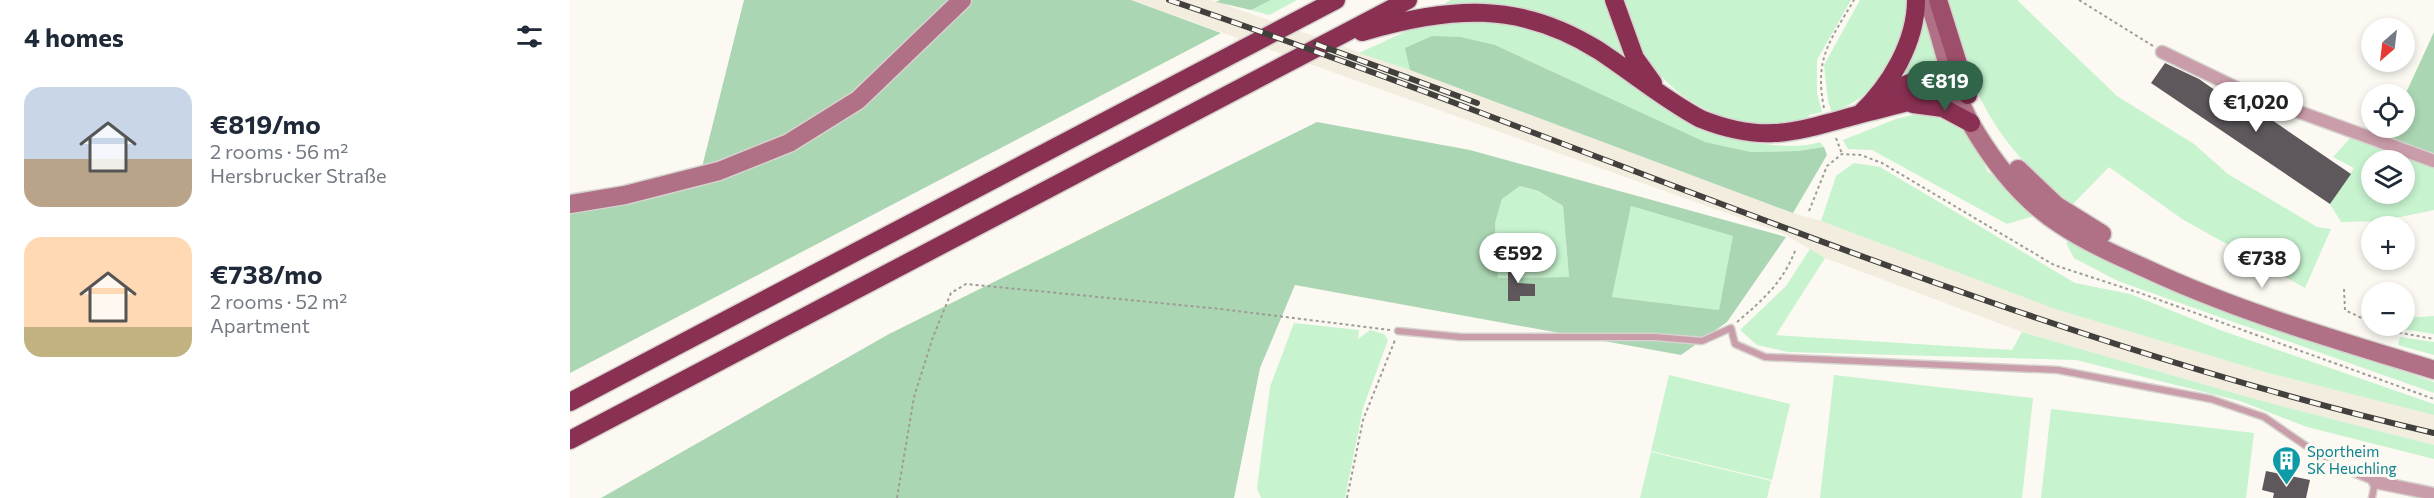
<!DOCTYPE html>
<meta charset="utf-8">
<style>
:root{--surface:#fff;--page:#f2f2f3;--text:#1f2937;--muted:#747a83;--accent:#31654a}
body{margin:0;font-family:Commissioner,sans-serif;background:var(--page);color:var(--text);height:100vh;display:flex;flex-direction:column;font-size:22px;white-space:nowrap}
*{box-sizing:border-box;margin:0}
p{font-size:20px;color:var(--muted)}
.icon{flex:none;width:33px;height:33px;fill:none;stroke:currentColor;stroke-width:2;stroke-linecap:round;stroke-linejoin:round}
.map{position:relative;flex:1;overflow:hidden}
.sheet{display:flex;flex-direction:column;background:var(--surface);width:570px}
.sheet>*{flex:none}
.needle{width:39px;rotate:208deg}
.fabs{position:absolute;left:1791px;top:18px;display:grid;gap:12px}
.fabs a{display:grid;place-items:center;width:54px;height:54px;border-radius:50%;background:var(--surface);box-shadow:0 3px 9px #0003;font-size:30px}
.price{position:absolute;translate:-50% -51px;padding:0 14px;border-radius:21px;background:#fff;color:#222;font-size:20px;line-height:39px;filter:drop-shadow(0 2px 3px #0008)}
.price::after{content:'';position:absolute;left:50%;top:36px;width:18px;height:14px;margin-left:-9px;background:inherit;clip-path:polygon(0 0,100% 0,50% 100%)}
.price.current{background:var(--accent);color:#fff}
ul{padding:0;list-style:none}
li{display:flex;align-items:center;gap:18px;height:150px;padding:0 24px}
li span{display:grid;place-items:center;flex:none;width:168px;height:120px;border-radius:18px;color:#555}
li>.icon{margin-inline-start:auto}
span .icon{width:72px;height:72px;fill:#fffc;stroke-width:1}
li b{font-size:26px}
h2{display:flex;justify-content:space-between;align-items:center;height:72px;padding:0 24px;font-size:26px}
main{display:flex;flex:1;min-height:0}
.map>svg:first-child{display:block}
</style>
<main>
<section class="sheet">
<h2>4 homes<svg class="icon" aria-label="filters" viewBox="0 0 24 24"><path d="M4 7h16M4 17h16"/><circle cx="9" cy="7" r="2"/><circle cx="15" cy="17" r="2"/></svg></h2>
<ul>
<li><span style="background:linear-gradient(#c9d6e8 60%,#b9a48a 0)"><svg class="icon" aria-label="home" viewBox="0 0 24 24"><path d="M3 11l9-7 9 7M6 9v11h12V9"/></svg></span><div><b>€819/mo</b><p>2 rooms · 56 m²</p><p>Hersbrucker Straße</p></div></li>
<li><span style="background:linear-gradient(#ffd9b3 75%,#c2b280 0)"><svg class="icon" aria-label="home" viewBox="0 0 24 24"><path d="M3 11l9-7 9 7M6 9v11h12V9"/></svg></span><div><b>€738/mo</b><p>2 rooms · 52 m²</p><p>Apartment</p></div></li>
</ul>
</section>
<div class="map">
<svg width="1864" height="498" viewBox="0 0 1864 498">
<rect width="100%" height="100%" fill="#fbf9f2"/>
<path fill="#f3ede0" d="M561 0H642L840 70 1223 213 1251 221 1485 309 1698 373 1864 415V445L1692 401 1452 332 1255 258 1212 233Z"/>
<path fill="#c7f3cf" fill-rule="evenodd" d="M701 0H727L699 15 681 10Z
M881 0H1036L1045 33 1063 65C1030 45 995 17 958 9 932 3 906 5 880 6L875 3Z
M1052 0H1281L1247 60V93L1252 112 1239 115 1238 119C1186 130 1137 120 1098 83 1089 74 1077 63 1072 52 1064 35 1059 17 1052 0Z
M1290 0H1340C1328 56 1319 89 1262 113L1258 101 1254 65Z
M1351 0 1369 63 1319 83Z
M1376 0H1447L1547 96 1624 144 1658 174 1747 227 1761 229 1735 288 1612 219 1539 167 1502 205C1472 181 1443 154 1423 121 1400 85 1389 40 1376 0Z
M859 21C878 21 950 18 964 23 1053 61 1100 139 1205 145 1220 146 1235 147 1250 142L1254 147 1228 151 1181 152 1135 142 925 45 836 48 840 70 789 53Z
M1355 112 1375 117 1395 128 1409 149 1417 171 1435 184 1467 215 1437 224 1302 150 1278 149 1273 140 1326 119Z
M1784 134 1848 159 1864 168V210L1811 221 1771 222 1760 204 1784 168 1763 157ZM1802 160H1834V194H1802Z
M1284 163 1310 167 1505 283 1560 294 1650 330 1864 404V415L1698 373 1485 309 1251 221 1266 176Z
M950 186 967 191 993 206 999 277 928 278 925 223 932 199Z
M1061 206 1164 236 1149 310 1042 297Z
M1503 238 1664 313 1864 382V393L1548 281 1504 258 1496 243Z
M1240 249 1255 258 1206 335 1442 350 1452 332 1692 401 1864 445V459L1737 427 1670 401 1506 360 1218 352 1187 345 1170 330 1216 286Z
M1864 316V334L1814 326H1834L1835 318Z
M724 323 789 330 788 339 800 330 814 334 818 340 793 408 775 498H691L687 488 700 387Z
M1830 337 1864 342V355L1828 345Z
M1099 375 1220 404 1202 480 1081 451Z
M1264 375 1463 398 1452 498H1250Z
M1481 409 1684 433 1676 498H1471Z
M1081 452 1201 481 1197 498H1070Z"/>
<path fill="#abd6b3" fill-rule="evenodd" d="M174 0H561L651 33 0 373V212L127 187Z
M650 0H701L681 10 646 2Z
M1864 32V156L1816 135 1819 128H1834L1835 95Z
M862 36 890 37 925 45 1135 142 1181 152 1228 151 1254 147 1257 155 1223 213 840 70 835 48Z
M747 122 900 150 1216 237 1157 322 1111 355 725 285 690 368 664 498H31L319 334ZM950 186 968 191 993 206 999 277 928 278 925 223 932 199ZM1061 206 1163 236 1149 310 1042 297Z"/>
<path fill="#5e585c" d="M1595 63 1629 79 1659 100 1662 95 1674 101 1781 174 1760 204 1581 83Z
M938 261 949 262 947 283 965 284V296H950V301H938Z
M1696 471 1740 480 1736 498H1703L1704 493 1692 490Z"/>
<g fill="none" stroke-linecap="round" stroke-linejoin="round">
<defs>
<path id="service" d="M828 331 891 337H1085L1132 341 1161 328 1165 344 1195 357 1488 370 1641 399 1694 417 1764 465 1805 482 1802 498"/>
<path id="minor" d="M1592 52 1677 93 1864 161
M1805 482 1864 494"/>
<path id="secondary" d="M1358 0C1374 42 1379 85 1401 124 1423 162 1454 201 1491 225 1518 243 1548 256 1577 269 1669 312 1767 340 1864 370
M1448 169 1487 206 1532 234
M0 204 55 195 149 171 219 143 288 100 392 0"/>
<path id="primary" d="M1368 0 1390 70"/>
<path id="motorway" d="M1044 0 1065 58 1083 83
M792 32C881 7 948 0 1028 50 1063 73 1095 100 1131 119 1194 144 1225 132 1287 115 1314 108 1341 102 1367 94L1382 86 1390 70
M1305 99C1338 85 1371 59 1398 95
M1343 104 1373 108 1401 123
M1290 114C1320 86 1346 42 1346 0
M0 402 766 0
M0 440 838 0"/>
</defs>
<use href="#service" stroke="#d5d3cd" stroke-width="9"/>
<use href="#minor" stroke="#d5d3cd" stroke-width="15"/>
<use href="#secondary" stroke="#d5d3cd" stroke-width="21"/>
<use href="#primary" stroke="#d5d3cd" stroke-width="21"/>
<use href="#motorway" stroke="#d5d3cd" stroke-width="21"/>
<path stroke="#9e9c97" stroke-width="2" stroke-dasharray="3 3" stroke-linecap="butt" d="M1509 0 1583 46
M1254 108C1244 58 1260 41 1284 0
M1266 138 1272 154
M1239 211 1257 166 1272 154 1291 155 1312 163 1484 265 1570 293 1864 399
M1774 289 1775 310 1802 323
M1167 322C1193 300 1215 280 1226 248
M1806 326 1815 330 1864 339
M327 498 344 397 363 337 381 293 396 284 651 309 820 330
M777 498 793 420 825 340"/>
<use href="#service" stroke="#ca9daa" stroke-width="6"/>
<use href="#minor" stroke="#ca9daa" stroke-width="12"/>
<use href="#secondary" stroke="#b07085" stroke-width="18"/>
<use href="#primary" stroke="#9c4e6a" stroke-width="18"/>
<use href="#motorway" stroke="#893053" stroke-width="18"/>
<defs>
<path id="rail" d="M599 0C1021 143 1429 332 1864 433
M746 44 907 103"/>
</defs>
<use href="#rail" stroke="#42403d" stroke-width="6"/>
<use href="#rail" stroke="#fbf9f2" stroke-width="4" stroke-dasharray="11" stroke-linecap="butt"/>
</g>
<defs>
<symbol id="building-pin" viewBox="-11 -11 22 30"><path d="M0 17L-7.5 6A9.5 9.5 0 1 1 7.5 6Z" fill="#0f9aa8" stroke="#fbf9f2"/><path d="M-4-6H4V6H1V3H-1V6H-4ZM-2.5-4.3h1.7v1.8h-1.7ZM.8-4.3h1.7v1.8H.8ZM-2.5-1h1.7V.8h-1.7ZM.8-1h1.7V.8H.8Z" fill="#fff"/></symbol>
</defs>
<g fill-rule="evenodd">
<use href="#building-pin" x="1700" y="444" width="33" height="45"/>
</g>
<g text-anchor="middle" dominant-baseline="central" stroke-width="6" stroke-linejoin="round" paint-order="stroke">
<g font-size="15" fill="#0d838f" stroke="#fbf9f2" text-anchor="start">
<text x="1737" y="451">Sportheim<tspan x="1737" dy="17">SK Heuchling</tspan></text>
</g>
</g>
</svg>
<div class="fabs">
<a><svg class="needle" viewBox="-14 -14 28 28"><path d="M0-13l5 13h-10z" fill="#e53935"/><path d="M0 13l5-13h-10z" fill="#747a83"/></svg></a>
<a><svg class="icon" aria-label="locate" viewBox="0 0 24 24"><circle cx="12" cy="12" r="6"/><path d="M12 2v4M12 18v4M2 12h4M18 12h4"/></svg></a>
<a><svg class="icon" aria-label="layers" viewBox="0 0 24 24"><path d="M12 4l9 5-9 5-9-5zM3 14l9 5 9-5"/></svg></a>
<a>+</a>
<a>−</a>
</div>
<b class="price current" style="left:1375px;top:112px">€819</b>
<b class="price" style="left:1686px;top:133px">€1,020</b>
<b class="price" style="left:948px;top:284px">€592</b>
<b class="price" style="left:1692px;top:289px">€738</b>
</div>
</main>
